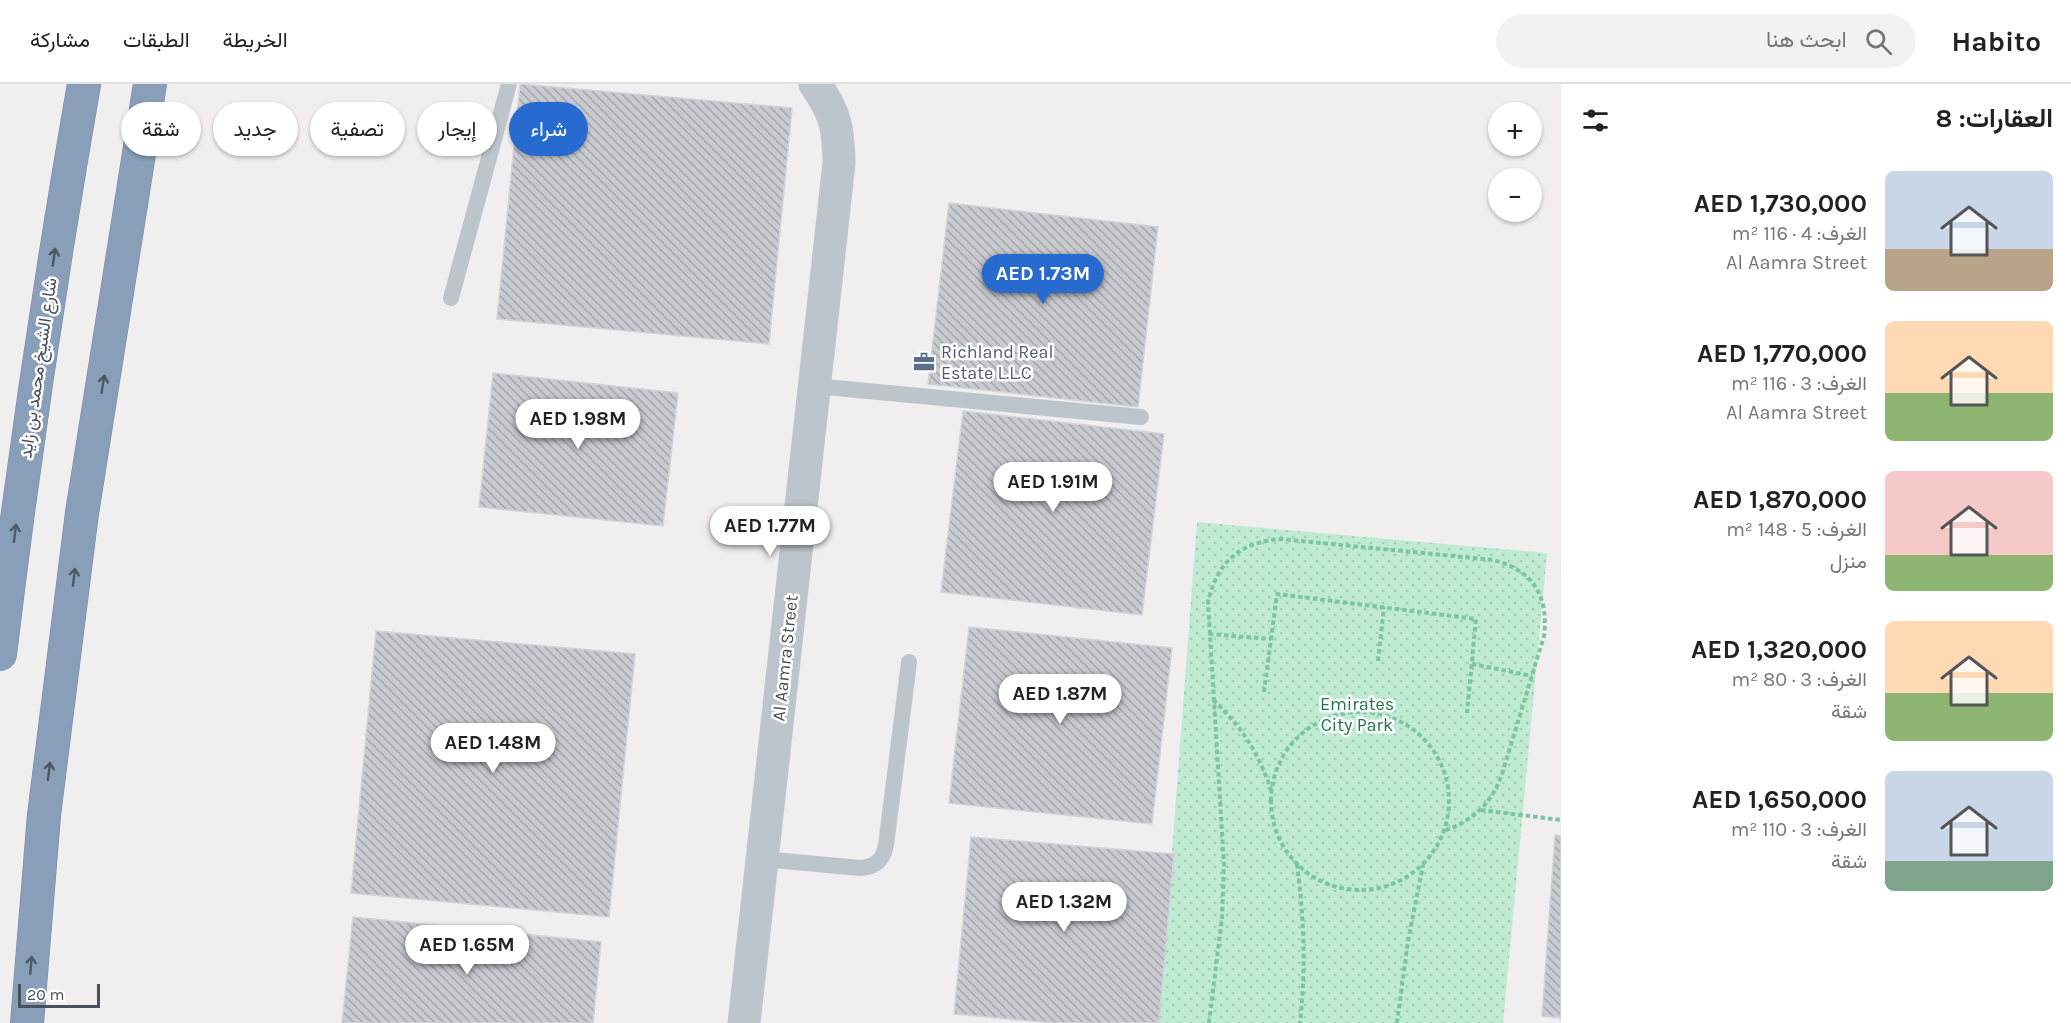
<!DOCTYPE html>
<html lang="ar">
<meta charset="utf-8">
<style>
:root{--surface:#fff;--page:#f2f2f2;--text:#222;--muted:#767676;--line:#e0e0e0;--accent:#286bd0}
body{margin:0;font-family:Karla,Vazirmatn,sans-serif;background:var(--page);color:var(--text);direction:rtl;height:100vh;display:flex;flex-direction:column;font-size:22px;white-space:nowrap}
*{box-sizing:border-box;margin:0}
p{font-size:20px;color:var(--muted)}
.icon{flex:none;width:33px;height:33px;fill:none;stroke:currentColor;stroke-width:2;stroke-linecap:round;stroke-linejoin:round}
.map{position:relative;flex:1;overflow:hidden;direction:ltr}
.drawer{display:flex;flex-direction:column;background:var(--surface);width:510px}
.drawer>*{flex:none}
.top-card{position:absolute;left:18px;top:18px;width:570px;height:54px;direction:rtl;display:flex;gap:12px}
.controls{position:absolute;left:1488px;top:18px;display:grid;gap:12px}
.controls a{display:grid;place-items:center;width:54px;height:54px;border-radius:50%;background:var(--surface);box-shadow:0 2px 4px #0004;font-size:30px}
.scale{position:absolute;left:18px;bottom:15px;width:82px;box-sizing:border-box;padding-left:6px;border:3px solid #48505a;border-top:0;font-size:16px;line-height:21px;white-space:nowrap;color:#48505a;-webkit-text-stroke:4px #fff;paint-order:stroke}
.price{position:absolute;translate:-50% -51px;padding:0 14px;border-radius:21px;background:#fff;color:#222;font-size:20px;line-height:39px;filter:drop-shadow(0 2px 3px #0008)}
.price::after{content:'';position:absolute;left:50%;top:36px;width:18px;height:14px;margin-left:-9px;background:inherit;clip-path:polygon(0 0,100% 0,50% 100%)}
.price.selected{background:var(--accent);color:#fff}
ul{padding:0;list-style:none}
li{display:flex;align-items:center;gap:18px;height:150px;padding:0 18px}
li span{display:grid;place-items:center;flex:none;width:168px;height:120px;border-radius:9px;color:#555}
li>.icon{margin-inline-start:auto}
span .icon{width:72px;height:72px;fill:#fffc;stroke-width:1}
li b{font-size:26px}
h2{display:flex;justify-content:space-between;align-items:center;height:72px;padding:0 18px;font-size:26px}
.tag{padding:0 21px;border-radius:27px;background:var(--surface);box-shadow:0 2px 4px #0004;font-size:21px;line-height:54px}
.tag.selected{background:var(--accent);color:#fff}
header{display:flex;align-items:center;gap:36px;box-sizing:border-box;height:84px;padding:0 30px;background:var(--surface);border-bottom:2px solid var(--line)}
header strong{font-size:28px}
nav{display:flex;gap:33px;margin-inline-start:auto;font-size:21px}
.search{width:420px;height:54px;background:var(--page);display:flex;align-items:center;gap:15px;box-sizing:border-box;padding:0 21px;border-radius:33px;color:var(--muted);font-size:22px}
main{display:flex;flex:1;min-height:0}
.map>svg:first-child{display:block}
</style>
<header>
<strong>Habito</strong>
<div class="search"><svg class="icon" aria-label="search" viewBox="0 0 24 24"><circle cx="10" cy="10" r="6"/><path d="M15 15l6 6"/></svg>ابحث هنا</div>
<nav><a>الخريطة</a><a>الطبقات</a><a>مشاركة</a></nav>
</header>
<main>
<section class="drawer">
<h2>العقارات: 8<svg class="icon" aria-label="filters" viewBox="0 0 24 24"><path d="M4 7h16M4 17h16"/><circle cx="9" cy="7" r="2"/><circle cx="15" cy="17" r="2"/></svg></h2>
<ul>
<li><span style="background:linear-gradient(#c9d6e8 65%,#b9a48a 0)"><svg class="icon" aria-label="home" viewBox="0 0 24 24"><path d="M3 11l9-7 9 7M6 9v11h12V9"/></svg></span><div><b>AED 1,730,000</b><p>الغرف: 4 · 116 m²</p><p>Al Aamra Street</p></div></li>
<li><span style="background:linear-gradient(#ffd9b3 60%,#8fb573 0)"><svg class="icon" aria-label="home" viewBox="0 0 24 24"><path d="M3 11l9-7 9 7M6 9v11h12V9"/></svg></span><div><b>AED 1,770,000</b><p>الغرف: 3 · 116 m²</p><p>Al Aamra Street</p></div></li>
<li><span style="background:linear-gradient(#f6c9c9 70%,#8fb573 0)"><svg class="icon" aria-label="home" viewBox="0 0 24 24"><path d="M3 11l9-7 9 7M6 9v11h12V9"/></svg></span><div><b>AED 1,870,000</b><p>الغرف: 5 · 148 m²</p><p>منزل</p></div></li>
<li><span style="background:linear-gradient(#ffd9b3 60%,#8fb573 0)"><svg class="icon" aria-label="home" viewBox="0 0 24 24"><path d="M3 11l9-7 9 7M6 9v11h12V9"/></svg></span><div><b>AED 1,320,000</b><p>الغرف: 3 · 80 m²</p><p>شقة</p></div></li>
<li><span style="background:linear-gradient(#c9d6e8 75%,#7fa58c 0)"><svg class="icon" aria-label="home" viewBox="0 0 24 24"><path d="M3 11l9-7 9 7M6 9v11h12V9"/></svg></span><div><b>AED 1,650,000</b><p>الغرف: 3 · 110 m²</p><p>شقة</p></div></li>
</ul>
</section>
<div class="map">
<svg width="1561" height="939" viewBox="0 0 1561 939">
<defs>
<pattern id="park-dots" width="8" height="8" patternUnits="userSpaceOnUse" patternTransform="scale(1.5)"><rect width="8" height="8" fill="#bfebd2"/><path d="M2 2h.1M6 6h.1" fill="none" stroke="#a6cbb7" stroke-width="1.8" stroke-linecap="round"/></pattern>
<pattern id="building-back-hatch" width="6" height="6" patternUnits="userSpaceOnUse" patternTransform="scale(1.5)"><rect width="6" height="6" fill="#c9cad0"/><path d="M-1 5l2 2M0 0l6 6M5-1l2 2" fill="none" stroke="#a5a6ac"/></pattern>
</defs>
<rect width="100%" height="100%" fill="#f0eeee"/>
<path fill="url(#park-dots)" d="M1197 438 1547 469 1503 939H1159Z"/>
<path fill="url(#building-back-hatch)" stroke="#d2d4d9" stroke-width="1.5" d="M520 0 792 24 769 260 497 235Z
M949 119 1158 143 1138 323 928 300Z
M493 289 678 309 663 442 479 423Z
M963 327 1164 350 1142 531 941 508Z
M969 543 1172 564 1152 740 949 719Z
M376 547 635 570 609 833 351 809Z
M1555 751 1561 752V934L1542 932Z
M971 753 1174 770 1159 939H1052L954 930Z
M353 833 601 858 593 939H342Z"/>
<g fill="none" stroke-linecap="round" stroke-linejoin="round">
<defs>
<path id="highway" d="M0 570C23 379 51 189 84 0
M27 939 44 731 82 429 150 0"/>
</defs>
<use href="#highway" stroke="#758aa4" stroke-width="34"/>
<path stroke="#7ac6a4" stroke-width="4" stroke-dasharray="4.5 3" stroke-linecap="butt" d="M1209 550 1271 555
M1378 577 1384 523
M1472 580 1532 592
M1264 608 1277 510 1476 535 1467 629
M1213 616C1243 644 1258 668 1271 706
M1271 717a89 89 0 1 1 178 0a89 89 0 1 1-178 0Z
M1481 726 1561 736
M1297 780C1304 834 1306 885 1300 939
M1209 939 1222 834 1224 781 1208 518C1217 478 1240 458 1281 455L1493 476C1533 486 1549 512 1544 552L1502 690C1492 719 1474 736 1444 747
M1397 939 1408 857 1423 781"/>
<path stroke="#bdc5cc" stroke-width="16" d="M451 214 509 0
M815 302 1141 333
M763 775 860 784C876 783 883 776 886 761L909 578"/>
<path stroke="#bdc5cc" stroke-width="33" d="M744 939 839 79C838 43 836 30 815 0"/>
<use href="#highway" stroke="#899fb9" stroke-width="33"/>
</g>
<defs><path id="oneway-shaft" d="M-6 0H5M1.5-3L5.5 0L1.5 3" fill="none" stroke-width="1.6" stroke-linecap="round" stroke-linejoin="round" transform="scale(1.5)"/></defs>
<g stroke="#4e5864">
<use href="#oneway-shaft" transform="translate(54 173) rotate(-82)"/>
<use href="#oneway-shaft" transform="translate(103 300) rotate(-81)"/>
<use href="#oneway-shaft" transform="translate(15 449) rotate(-83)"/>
<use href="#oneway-shaft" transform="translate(74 493) rotate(-83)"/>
<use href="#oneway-shaft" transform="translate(49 687) rotate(-83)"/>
<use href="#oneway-shaft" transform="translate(31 881) rotate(-85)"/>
</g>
<defs>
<symbol id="office-bare" viewBox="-9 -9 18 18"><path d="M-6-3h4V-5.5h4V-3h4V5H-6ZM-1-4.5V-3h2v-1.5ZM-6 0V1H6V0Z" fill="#5c6f8a" stroke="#fff" stroke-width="2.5" paint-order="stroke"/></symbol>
</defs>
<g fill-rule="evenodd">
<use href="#office-bare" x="909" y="263" width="30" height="30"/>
</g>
<g text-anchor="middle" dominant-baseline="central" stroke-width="5" stroke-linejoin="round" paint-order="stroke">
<g font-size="18" fill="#4e5e75" stroke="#fff" text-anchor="start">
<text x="941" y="268">Richland Real<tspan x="941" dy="21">Estate L.L.C</tspan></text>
</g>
<g font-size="18" fill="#48505a" stroke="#fff">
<text transform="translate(38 284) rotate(-82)">شارع الشيخ محمد بن زايد</text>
<text transform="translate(785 574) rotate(-84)">Al Aamra Street</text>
</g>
<g font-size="18" fill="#1e754d" stroke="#fff">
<text x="1357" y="620">Emirates<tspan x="1357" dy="21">City Park</tspan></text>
</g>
</g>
</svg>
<div class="controls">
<a>+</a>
<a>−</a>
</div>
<div class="scale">20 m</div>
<b class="price selected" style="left:1043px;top:221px">AED 1.73M</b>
<b class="price" style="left:578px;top:366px">AED 1.98M</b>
<b class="price" style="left:1053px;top:429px">AED 1.91M</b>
<b class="price" style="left:770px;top:473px">AED 1.77M</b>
<b class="price" style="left:1060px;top:641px">AED 1.87M</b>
<b class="price" style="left:493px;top:690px">AED 1.48M</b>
<b class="price" style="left:1064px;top:849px">AED 1.32M</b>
<b class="price" style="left:467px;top:892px">AED 1.65M</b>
<div class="top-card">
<a class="tag selected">شراء</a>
<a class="tag">إيجار</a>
<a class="tag">تصفية</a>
<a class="tag">جديد</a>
<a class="tag">شقة</a>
</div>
</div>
</main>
